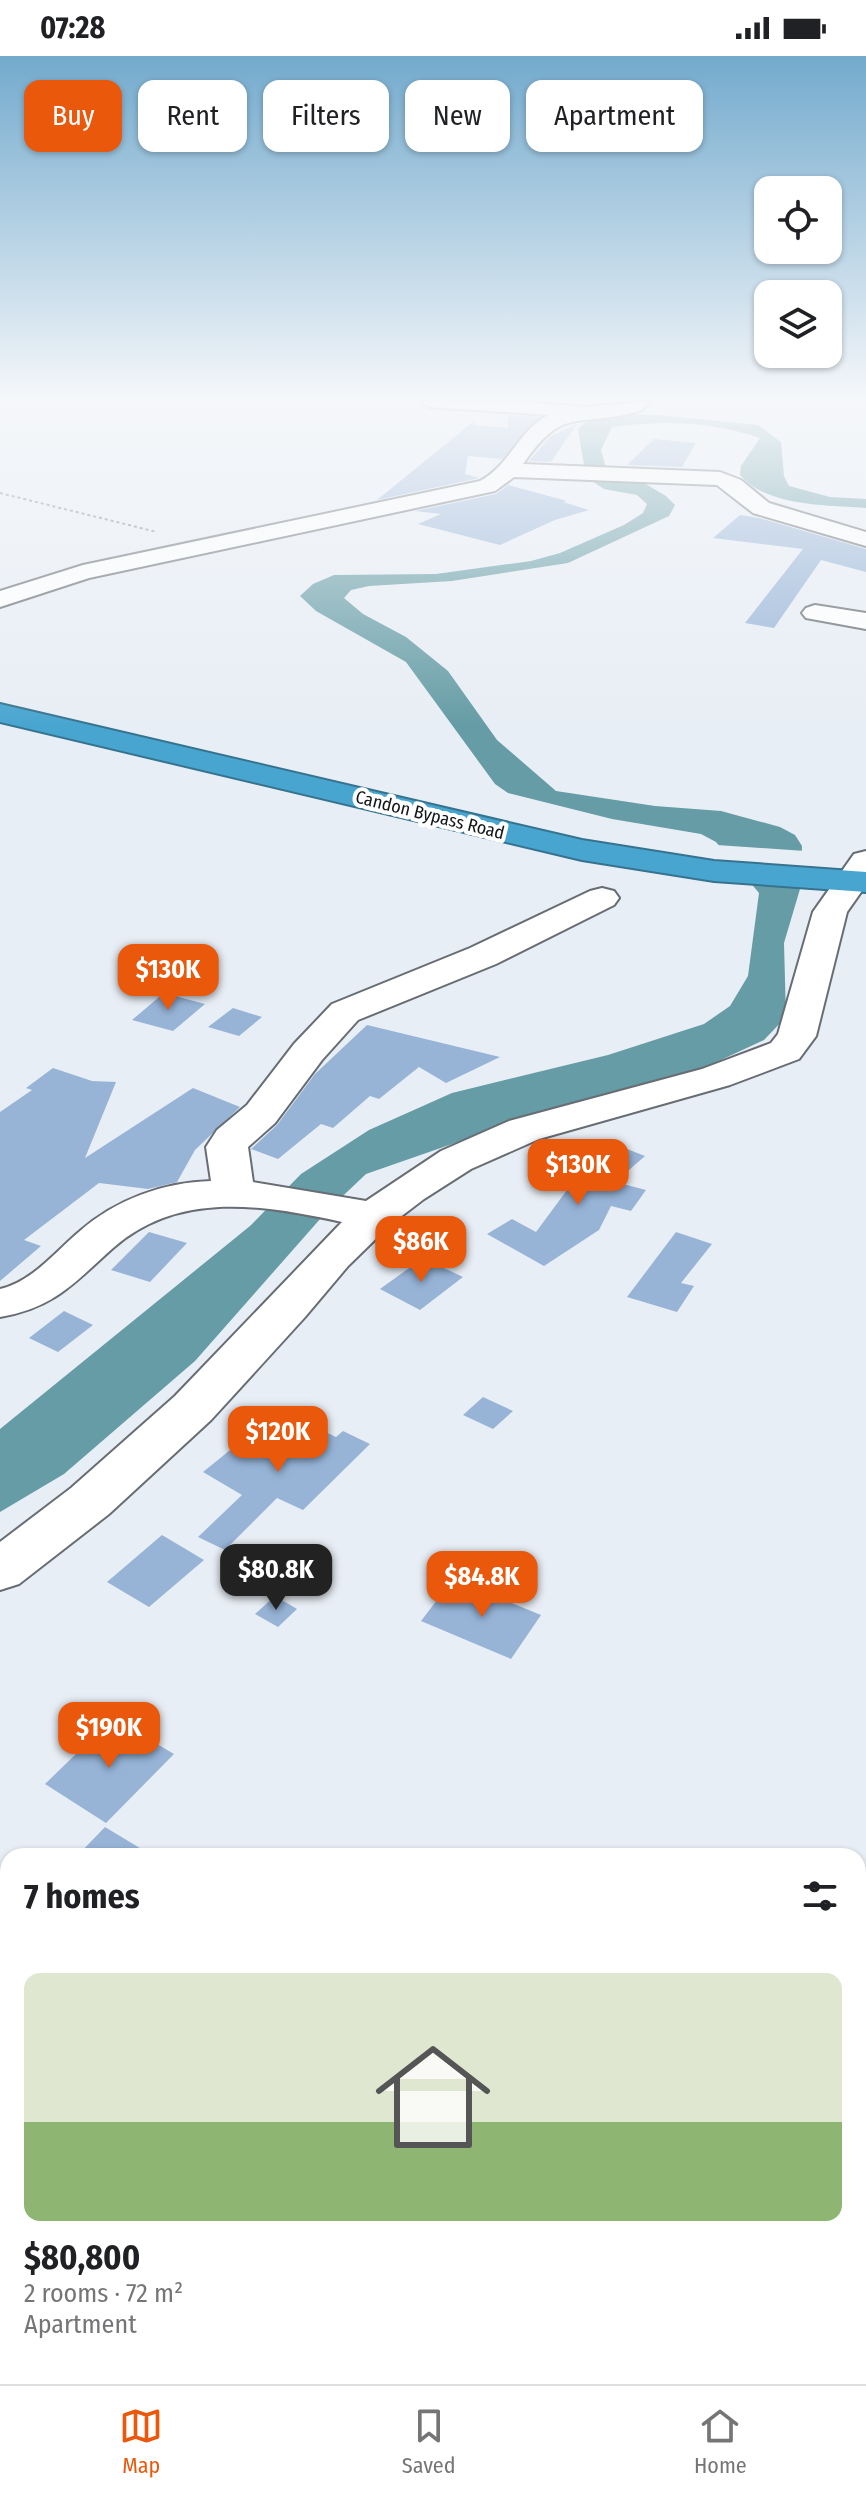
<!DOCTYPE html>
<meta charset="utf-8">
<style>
:root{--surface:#fff;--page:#f2f2f2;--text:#202124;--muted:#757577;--line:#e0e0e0;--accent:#ea580c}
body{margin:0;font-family:"Fira Sans Condensed",sans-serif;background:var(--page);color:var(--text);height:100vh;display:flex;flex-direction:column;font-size:30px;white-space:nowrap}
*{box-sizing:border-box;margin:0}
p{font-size:26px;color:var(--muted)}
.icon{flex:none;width:44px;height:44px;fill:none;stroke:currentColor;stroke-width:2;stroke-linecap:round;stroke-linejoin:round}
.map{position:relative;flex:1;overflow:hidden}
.drawer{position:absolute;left:0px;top:1792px;width:866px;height:536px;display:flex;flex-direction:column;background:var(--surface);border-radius:24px 24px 0 0;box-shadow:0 2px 6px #0004}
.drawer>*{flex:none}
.guide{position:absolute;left:24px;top:24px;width:818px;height:72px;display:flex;gap:16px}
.controls{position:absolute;left:754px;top:120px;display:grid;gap:16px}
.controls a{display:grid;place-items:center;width:88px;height:88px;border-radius:16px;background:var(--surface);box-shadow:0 2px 6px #0004;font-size:40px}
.price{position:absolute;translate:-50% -68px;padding:0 18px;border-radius:16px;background:var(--accent);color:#fff;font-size:26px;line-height:52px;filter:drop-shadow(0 2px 4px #0008)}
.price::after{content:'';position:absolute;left:50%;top:48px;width:24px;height:18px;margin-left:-12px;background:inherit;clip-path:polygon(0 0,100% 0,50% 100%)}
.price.on{background:#222;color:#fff}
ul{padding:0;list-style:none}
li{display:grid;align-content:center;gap:16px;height:424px;padding:0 24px}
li+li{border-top:2px solid var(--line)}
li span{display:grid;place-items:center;height:248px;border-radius:16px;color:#555}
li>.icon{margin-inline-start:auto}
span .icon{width:144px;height:144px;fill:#fffc;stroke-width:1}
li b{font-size:34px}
h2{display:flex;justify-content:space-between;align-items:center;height:96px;padding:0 24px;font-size:34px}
.tag{padding:0 28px;border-radius:16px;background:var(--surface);box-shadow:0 2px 6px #0004;font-size:28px;line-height:72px}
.tag.on{background:var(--accent);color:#fff}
.status{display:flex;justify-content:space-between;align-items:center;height:56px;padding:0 40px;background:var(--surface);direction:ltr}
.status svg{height:22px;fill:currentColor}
.tab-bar{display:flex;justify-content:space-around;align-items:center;height:112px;border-top:2px solid var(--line);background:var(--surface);font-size:22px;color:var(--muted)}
.tab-bar a{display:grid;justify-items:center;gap:4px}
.tab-bar .on{color:var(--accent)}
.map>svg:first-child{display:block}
</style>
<div class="status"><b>07:28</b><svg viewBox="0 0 49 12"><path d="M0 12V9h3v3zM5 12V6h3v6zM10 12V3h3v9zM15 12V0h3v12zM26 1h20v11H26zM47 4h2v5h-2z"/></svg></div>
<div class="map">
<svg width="866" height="2328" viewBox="0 0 866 2328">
<rect width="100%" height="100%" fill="#e8eef5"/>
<path fill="#659ca5" d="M657 359 758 369 781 386 784 420 789 430 830 441 866 443V452C828 449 767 451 740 419L741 410 760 382C710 365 663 364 612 371L601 394 606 412 644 427 666 440 675 449 669 460 568 507 452 525 369 530 351 534 344 542 363 558 406 581 448 615 497 684 556 735 655 750 721 755 780 771 795 779 802 790 800 833 784 887 786 961 764 984 710 1009 475 1080 366 1118 328 1154 195 1305 64 1418 0 1456V1373L250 1170 301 1118 369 1074 452 1037 608 999 704 968 730 950 748 920 759 837 716 786 701 778 612 763 508 737 495 728 406 606 316 555 300 540 313 528 334 519 436 518 531 505 560 497 624 469 643 457 647 448 637 439 604 433 586 421 578 373C594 354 634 359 657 359Z"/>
<path fill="#e8eef5" d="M717 789 805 795 804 830 744 826 716 793Z"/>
<path fill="#97b4d7" d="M508 359 539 361 502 403 468 400 465 418 479 422 377 444 474 365 473 369 508 372Z
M577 368 551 406 529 405 551 380Z
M654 383 696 387 682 411 627 409Z
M508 429 567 445 563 446 589 454 555 464 500 489 418 468 441 458 415 455 496 438Z
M740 459 759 462 866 493V516L821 504 774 572 745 567 803 493 713 482Z
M164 937 205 948 173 975 132 964Z
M233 952 262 961 239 980 208 971Z
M367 969 500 1001 446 1027 419 1011 379 1043 370 1040 333 1072 321 1068 278 1103 251 1093 277 1069 315 1018Z
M53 1012 92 1025 116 1026 85 1102 193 1032 240 1051 195 1094 177 1126 148 1133 99 1127 24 1184 41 1190 0 1225V1056L32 1034 26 1032Z
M604 1084 645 1100 615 1126 646 1134 631 1155 611 1150 599 1174 544 1210 487 1178 512 1163 536 1176Z
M149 1176 187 1187 150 1226 111 1214Z
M676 1176 712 1188 681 1227 694 1230 677 1256 627 1241Z
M423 1202 463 1221 420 1254 380 1233Z
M64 1255 93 1269 58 1296 29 1282Z
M483 1341 513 1355 493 1373 463 1359Z
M294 1361 336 1381 343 1375 370 1388 303 1454 277 1442 225 1494 198 1481 242 1439 203 1416 245 1382 261 1391Z
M162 1479 204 1504 149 1551 107 1526Z
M453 1523 541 1559 511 1603 421 1565Z
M275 1540 297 1553 278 1571 255 1558Z
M113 1662 174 1698 106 1767 45 1728Z
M105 1771 153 1800H77Z"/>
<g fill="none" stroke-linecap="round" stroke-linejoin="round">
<defs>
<path id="minor" d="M420 345H510L586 351 651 345 642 354 632 357C573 371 563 351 523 408L720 416 741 424 769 447 866 476V490L753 457 717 429 514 421 495 435 89 522 0 551V535L83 509 480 425C509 410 519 374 548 359L429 351Z
M815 549 866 557V573L806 562 802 557 806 552Z
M866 795V829L847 856 816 980 799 1003 730 1029 539 1083 471 1113 424 1143 390 1169 348 1210 305 1261 211 1364 109 1458 19 1528 0 1534V1486L71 1432 175 1340 342 1166C263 1149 179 1134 113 1192 74 1227 54 1252 0 1261V1233C32 1226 56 1195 80 1175 115 1144 164 1126 211 1125L206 1091 217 1074 247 1049 294 988 332 948 470 892 590 835 602 832 614 835 619 842 614 849 496 908 358 964 322 1004 275 1067 248 1091 253 1126 366 1145 441 1095 509 1065 702 1013 771 987 778 978 813 856 854 798Z"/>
<path id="highway" d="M0 648 582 784 714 805 866 816V836L714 825 582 804 0 666Z"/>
</defs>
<use href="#minor" stroke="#676d73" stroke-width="4"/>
<use href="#highway" stroke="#36738f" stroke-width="4"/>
<path stroke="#7f8388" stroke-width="2" stroke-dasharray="3 3" stroke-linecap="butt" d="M0 437 157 476"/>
<use href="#minor" fill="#fff" fill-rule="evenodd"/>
<use href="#highway" fill="#48a5cf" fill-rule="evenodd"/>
</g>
<linearGradient id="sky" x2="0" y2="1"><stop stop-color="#73aacd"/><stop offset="0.51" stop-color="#f5f7fa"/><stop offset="1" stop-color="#f5f7fa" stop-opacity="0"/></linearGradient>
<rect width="866" height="670" fill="url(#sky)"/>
<g text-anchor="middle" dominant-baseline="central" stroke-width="8" stroke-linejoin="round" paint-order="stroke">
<g font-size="18" fill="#141618" stroke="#fff">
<text transform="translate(430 759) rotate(14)">Candon Bypass Road</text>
</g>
</g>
</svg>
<div class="controls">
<a><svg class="icon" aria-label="locate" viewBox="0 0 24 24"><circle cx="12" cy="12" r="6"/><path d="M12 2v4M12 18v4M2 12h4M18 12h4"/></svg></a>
<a><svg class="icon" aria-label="layers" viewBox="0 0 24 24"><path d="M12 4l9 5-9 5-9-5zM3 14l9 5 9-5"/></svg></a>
</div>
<b class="price" style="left:168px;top:956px">$130K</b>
<b class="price" style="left:578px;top:1151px">$130K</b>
<b class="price" style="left:421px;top:1228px">$86K</b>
<b class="price" style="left:278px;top:1418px">$120K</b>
<b class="price on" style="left:276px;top:1556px">$80.8K</b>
<b class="price" style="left:482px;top:1563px">$84.8K</b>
<b class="price" style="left:109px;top:1714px">$190K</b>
<div class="guide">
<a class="tag on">Buy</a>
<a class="tag">Rent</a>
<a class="tag">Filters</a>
<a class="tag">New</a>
<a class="tag">Apartment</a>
</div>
<section class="drawer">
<h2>7 homes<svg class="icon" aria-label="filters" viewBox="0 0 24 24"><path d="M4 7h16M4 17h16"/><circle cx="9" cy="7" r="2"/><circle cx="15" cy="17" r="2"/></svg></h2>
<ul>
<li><span style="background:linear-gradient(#dfe7d0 60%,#8fb573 0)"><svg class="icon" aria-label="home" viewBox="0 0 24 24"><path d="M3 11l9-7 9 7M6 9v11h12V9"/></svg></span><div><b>$80,800</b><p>2 rooms · 72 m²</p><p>Apartment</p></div></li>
</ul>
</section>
</div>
<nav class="tab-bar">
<a class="on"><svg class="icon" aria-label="map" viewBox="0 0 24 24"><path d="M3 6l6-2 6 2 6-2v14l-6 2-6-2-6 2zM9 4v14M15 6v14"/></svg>Map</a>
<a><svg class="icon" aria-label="saved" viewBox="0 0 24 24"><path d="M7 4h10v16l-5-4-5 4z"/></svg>Saved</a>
<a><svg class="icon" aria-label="home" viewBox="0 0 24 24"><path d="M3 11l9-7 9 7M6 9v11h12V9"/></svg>Home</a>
</nav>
